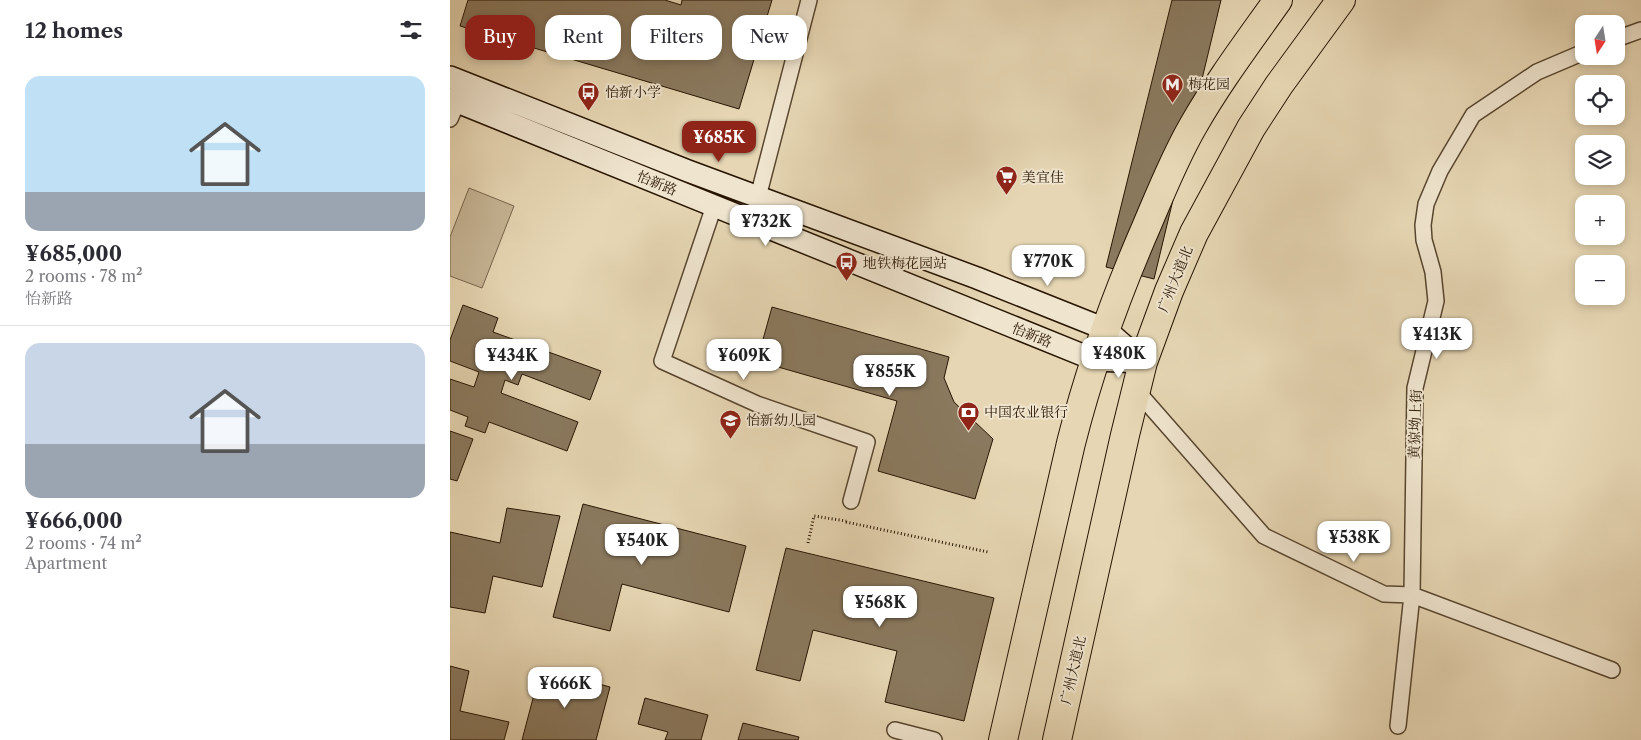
<!DOCTYPE html>
<meta charset="utf-8">
<style>
:root{--surface:#fff;--page:#f2f2f3;--text:#2b2b33;--muted:#7c7c81;--line:#e1e1e2;--accent:#8f2418}
body{margin:0;font-family:"Libre Caslon Text","Noto Serif SC",serif;background:var(--page);color:var(--text);height:100vh;display:flex;flex-direction:column;font-size:19px;white-space:nowrap}
*{box-sizing:border-box;margin:0}
p{font-size:16px;color:var(--muted)}
.icon{flex:none;width:28px;height:28px;fill:none;stroke:currentColor;stroke-width:2;stroke-linecap:round;stroke-linejoin:round}
.map{position:relative;flex:1;overflow:hidden}
.sheet{display:flex;flex-direction:column;background:var(--surface);width:450px}
.sheet>*{flex:none}
.banner{position:absolute;left:15px;top:15px;width:475px;height:45px;display:flex;gap:10px}
.needle{width:32px;rotate:192deg}
.tools{position:absolute;left:1125px;top:15px;display:grid;gap:10px}
.tools a{display:grid;place-items:center;width:50px;height:50px;border-radius:10px;background:var(--surface);box-shadow:0 2px 8px #0003;font-size:25px}
.price{position:absolute;translate:-50% -42px;padding:0 11px;border-radius:10px;background:#fff;color:#222;font-size:16px;line-height:32px;filter:drop-shadow(0 1px 2px #0008)}
.price::after{content:'';position:absolute;left:50%;top:30px;width:15px;height:11px;margin-left:-8px;background:inherit;clip-path:polygon(0 0,100% 0,50% 100%)}
.price.current{background:var(--accent);color:#fff}
ul{padding:0;list-style:none}
li{display:grid;align-content:center;gap:10px;height:265px;padding:0 25px}
li+li{border-top:1px solid var(--line)}
li span{display:grid;place-items:center;height:155px;border-radius:15px;color:#555}
li>.icon{margin-inline-start:auto}
span .icon{width:90px;height:90px;fill:#fffc;stroke-width:1}
li b{font-size:21px}
h2{display:flex;justify-content:space-between;align-items:center;height:60px;padding:0 25px;font-size:21px}
.pill{padding:0 18px;border-radius:15px;background:var(--surface);box-shadow:0 2px 8px #0003;font-size:18px;line-height:45px}
.pill.current{background:var(--accent);color:#fff}
main{display:flex;flex:1;min-height:0}
.map>svg:first-child{display:block}
</style>
<main>
<section class="sheet">
<h2>12 homes<svg class="icon" aria-label="filters" viewBox="0 0 24 24"><path d="M4 7h16M4 17h16"/><circle cx="9" cy="7" r="2"/><circle cx="15" cy="17" r="2"/></svg></h2>
<ul>
<li><span style="background:linear-gradient(#bfe0f5 75%,#9aa5b1 0)"><svg class="icon" aria-label="home" viewBox="0 0 24 24"><path d="M3 11l9-7 9 7M6 9v11h12V9"/></svg></span><div><b>¥685,000</b><p>2 rooms · 78 m²</p><p>怡新路</p></div></li>
<li><span style="background:linear-gradient(#c9d6e8 65%,#9aa5b1 0)"><svg class="icon" aria-label="home" viewBox="0 0 24 24"><path d="M3 11l9-7 9 7M6 9v11h12V9"/></svg></span><div><b>¥666,000</b><p>2 rooms · 74 m²</p><p>Apartment</p></div></li>
</ul>
</section>
<div class="map">
<svg width="1191" height="740" viewBox="0 0 1191 740">
<rect width="100%" height="100%" fill="#e6d6b3"/>
<filter id="stains"><feTurbulence type="fractalNoise" baseFrequency=".004" numOctaves="4"/><feColorMatrix values="0 0 0 0 .2 0 0 0 0 .09 0 0 0 0 .02 0 0 0 .5 -.17"/></filter>
<radialGradient id="worn" r=".72"><stop offset=".6" stop-color="#630" stop-opacity="0"/><stop offset="1" stop-color="#630" stop-opacity=".3"/></radialGradient>
<path fill="#c6b595" stroke="#76654c" d="M19 188 64 206 32 288 0 276V237Z"/>
<path fill="#8a795e" stroke="#271502" d="M18 0H215L231 5 232 0H322L289 109 10 26Z
M722 0H771L704 279 656 267Z
M13 305 48 318 43 332 151 371 140 400 72 374 68 385 55 380 51 393 128 422 117 451 39 422 35 433 15 426 18 417 0 410V379L24 387 29 372 0 361V340Z
M322 307 499 357 494 378 504 402 543 439 525 499 428 471 447 401 307 361Z
M0 431 23 439 7 481 0 479Z
M133 504 296 546 279 612 172 584 160 631 103 617Z
M57 508 110 516 92 587 43 576 35 613 0 607V532L50 543Z
M336 548 544 598 514 721 435 702 447 651 363 630 350 681 306 670Z
M0 666 19 671 10 711 59 722 54 740H0Z
M91 668 160 687 146 740H72Z
M195 698 258 715 251 740H215L218 732 188 724Z
M293 723 349 737 348 740H288Z"/>
<g fill="none" stroke-linecap="round" stroke-linejoin="round">
<defs>
<path id="street" d="M1166 39 1191 30
M0 119 11 94
M308 197 359 0
M264 206 212 361 307 404 417 442 401 501
M686 390 814 536 934 594 962 595 1162 670
M948 726 962 595 965 388 986 301 983 272 974 240 973 225 976 204 990 171 1023 115 1087 72 1134 52
M445 730 484 740"/>
<path id="secondary" d="M0 77 238 171 527 278 655 329 693 362
M0 99 645 360 693 362"/>
<path id="highway" d="M553 740 621 443C640 368 666 296 697 225 711 192 725 157 743 126 768 82 799 41 828 0
M607 740 675 435 693 362 719 291 744 233 801 128 829 85 891 0"/>
</defs>
<use href="#street" stroke="#57452e" stroke-width="18"/>
<use href="#secondary" stroke="#271502" stroke-width="24"/>
<use href="#highway" stroke="#271502" stroke-width="30"/>
<path stroke="#271502" stroke-width="3" stroke-dasharray="1 2.5" stroke-linecap="butt" d="M396 522 538 552
M358 543 364 516 396 521"/>
<use href="#street" stroke="#efe4ce" stroke-width="15"/>
<use href="#secondary" stroke="#efe4ce" stroke-width="21"/>
<use href="#highway" stroke="#e6d6b3" stroke-width="28"/>
</g>
<defs>
<symbol id="metro-pin" viewBox="-11 -11 22 30"><path d="M0 17L-7.5 6A9.5 9.5 0 1 1 7.5 6Z" fill="#8f2418" stroke="#efe4ce"/><path d="M-5.5 5V-5H-3L0 0L3-5H5.5V5H3V-.5L0 4L-3-.5V5Z" fill="#fff"/></symbol>
<symbol id="bus-pin" viewBox="-11 -11 22 30"><path d="M0 17L-7.5 6A9.5 9.5 0 1 1 7.5 6Z" fill="#8f2418" stroke="#efe4ce"/><path d="M-5-6H5V4H4V6H2V4H-2V6H-4V4H-5ZM-3.5-4V0h7V-4ZM-3.5 1.2v1.5H-2V1.2ZM2 1.2v1.5H3.5V1.2Z" fill="#fff"/></symbol>
<symbol id="supermarket-pin" viewBox="-11 -11 22 30"><path d="M0 17L-7.5 6A9.5 9.5 0 1 1 7.5 6Z" fill="#8f2418" stroke="#efe4ce"/><path d="M-6-5.5h2.5l.6 2H6L4.5 2H-2.5L-4.4-4H-6ZM-1.5 3.2a1.3 1.3 0 1 0 .1 0ZM3 3.2a1.3 1.3 0 1 0 .1 0Z" fill="#fff"/></symbol>
<symbol id="bank-pin" viewBox="-11 -11 22 30"><path d="M0 17L-7.5 6A9.5 9.5 0 1 1 7.5 6Z" fill="#8f2418" stroke="#efe4ce"/><path d="M-6-4H6V4H-6ZM0-2.3a2.3 2.3 0 1 0 0 4.6a2.3 2.3 0 1 0 0-4.6Z" fill="#fff"/></symbol>
<symbol id="school-pin" viewBox="-11 -11 22 30"><path d="M0 17L-7.5 6A9.5 9.5 0 1 1 7.5 6Z" fill="#8f2418" stroke="#efe4ce"/><path d="M0-5L7-2L0 1L-7-2ZM-4 1L0 2.5L4 1V4Q0 6-4 4Z" fill="#fff"/></symbol>
</defs>
<g fill-rule="evenodd">
<use href="#metro-pin" x="710" y="72" width="25" height="34"/>
<use href="#bus-pin" x="126" y="80" width="25" height="34"/>
<use href="#supermarket-pin" x="544" y="164" width="25" height="34"/>
<use href="#bus-pin" x="384" y="250" width="25" height="34"/>
<use href="#bank-pin" x="506" y="400" width="25" height="34"/>
<use href="#school-pin" x="268" y="408" width="25" height="34"/>
</g>
<g text-anchor="middle" dominant-baseline="central" stroke-width="4" stroke-linejoin="round" paint-order="stroke">
<g font-size="14" fill="#271502" stroke="#efe4ce" text-anchor="start">
<text x="738" y="84">梅花园</text>
<text x="155" y="92">怡新小学</text>
<text x="572" y="177">美宜佳</text>
<text x="413" y="263">地铁梅花园站</text>
<text x="534" y="412">中国农业银行</text>
<text x="296" y="420">怡新幼儿园</text>
</g>
<g font-size="14" fill="#271502" stroke="#efe4ce">
<text transform="translate(207 183) rotate(22)">怡新路</text>
<text transform="translate(725 279) rotate(-68)">广州大道北</text>
<text transform="translate(582 335) rotate(22)">怡新路</text>
<text transform="translate(965 424) rotate(-88)">黄猄坳上街</text>
<text transform="translate(623 670) rotate(-77)">广州大道北</text>
</g>
</g>
<rect width="100%" height="100%" filter="url(#stains)"/>
<rect width="100%" height="100%" fill="url(#worn)"/>
</svg>
<div class="tools">
<a><svg class="needle" viewBox="-14 -14 28 28"><path d="M0-13l5 13h-10z" fill="#e53935"/><path d="M0 13l5-13h-10z" fill="#7c7c81"/></svg></a>
<a><svg class="icon" aria-label="locate" viewBox="0 0 24 24"><circle cx="12" cy="12" r="6"/><path d="M12 2v4M12 18v4M2 12h4M18 12h4"/></svg></a>
<a><svg class="icon" aria-label="layers" viewBox="0 0 24 24"><path d="M12 4l9 5-9 5-9-5zM3 14l9 5 9-5"/></svg></a>
<a>+</a>
<a>−</a>
</div>
<b class="price current" style="left:269px;top:163px">¥685K</b>
<b class="price" style="left:316px;top:247px">¥732K</b>
<b class="price" style="left:598px;top:287px">¥770K</b>
<b class="price" style="left:987px;top:360px">¥413K</b>
<b class="price" style="left:669px;top:379px">¥480K</b>
<b class="price" style="left:62px;top:381px">¥434K</b>
<b class="price" style="left:294px;top:381px">¥609K</b>
<b class="price" style="left:440px;top:397px">¥855K</b>
<b class="price" style="left:904px;top:563px">¥538K</b>
<b class="price" style="left:192px;top:566px">¥540K</b>
<b class="price" style="left:430px;top:628px">¥568K</b>
<b class="price" style="left:115px;top:709px">¥666K</b>
<div class="banner">
<a class="pill current">Buy</a>
<a class="pill">Rent</a>
<a class="pill">Filters</a>
<a class="pill">New</a>
</div>
</div>
</main>
